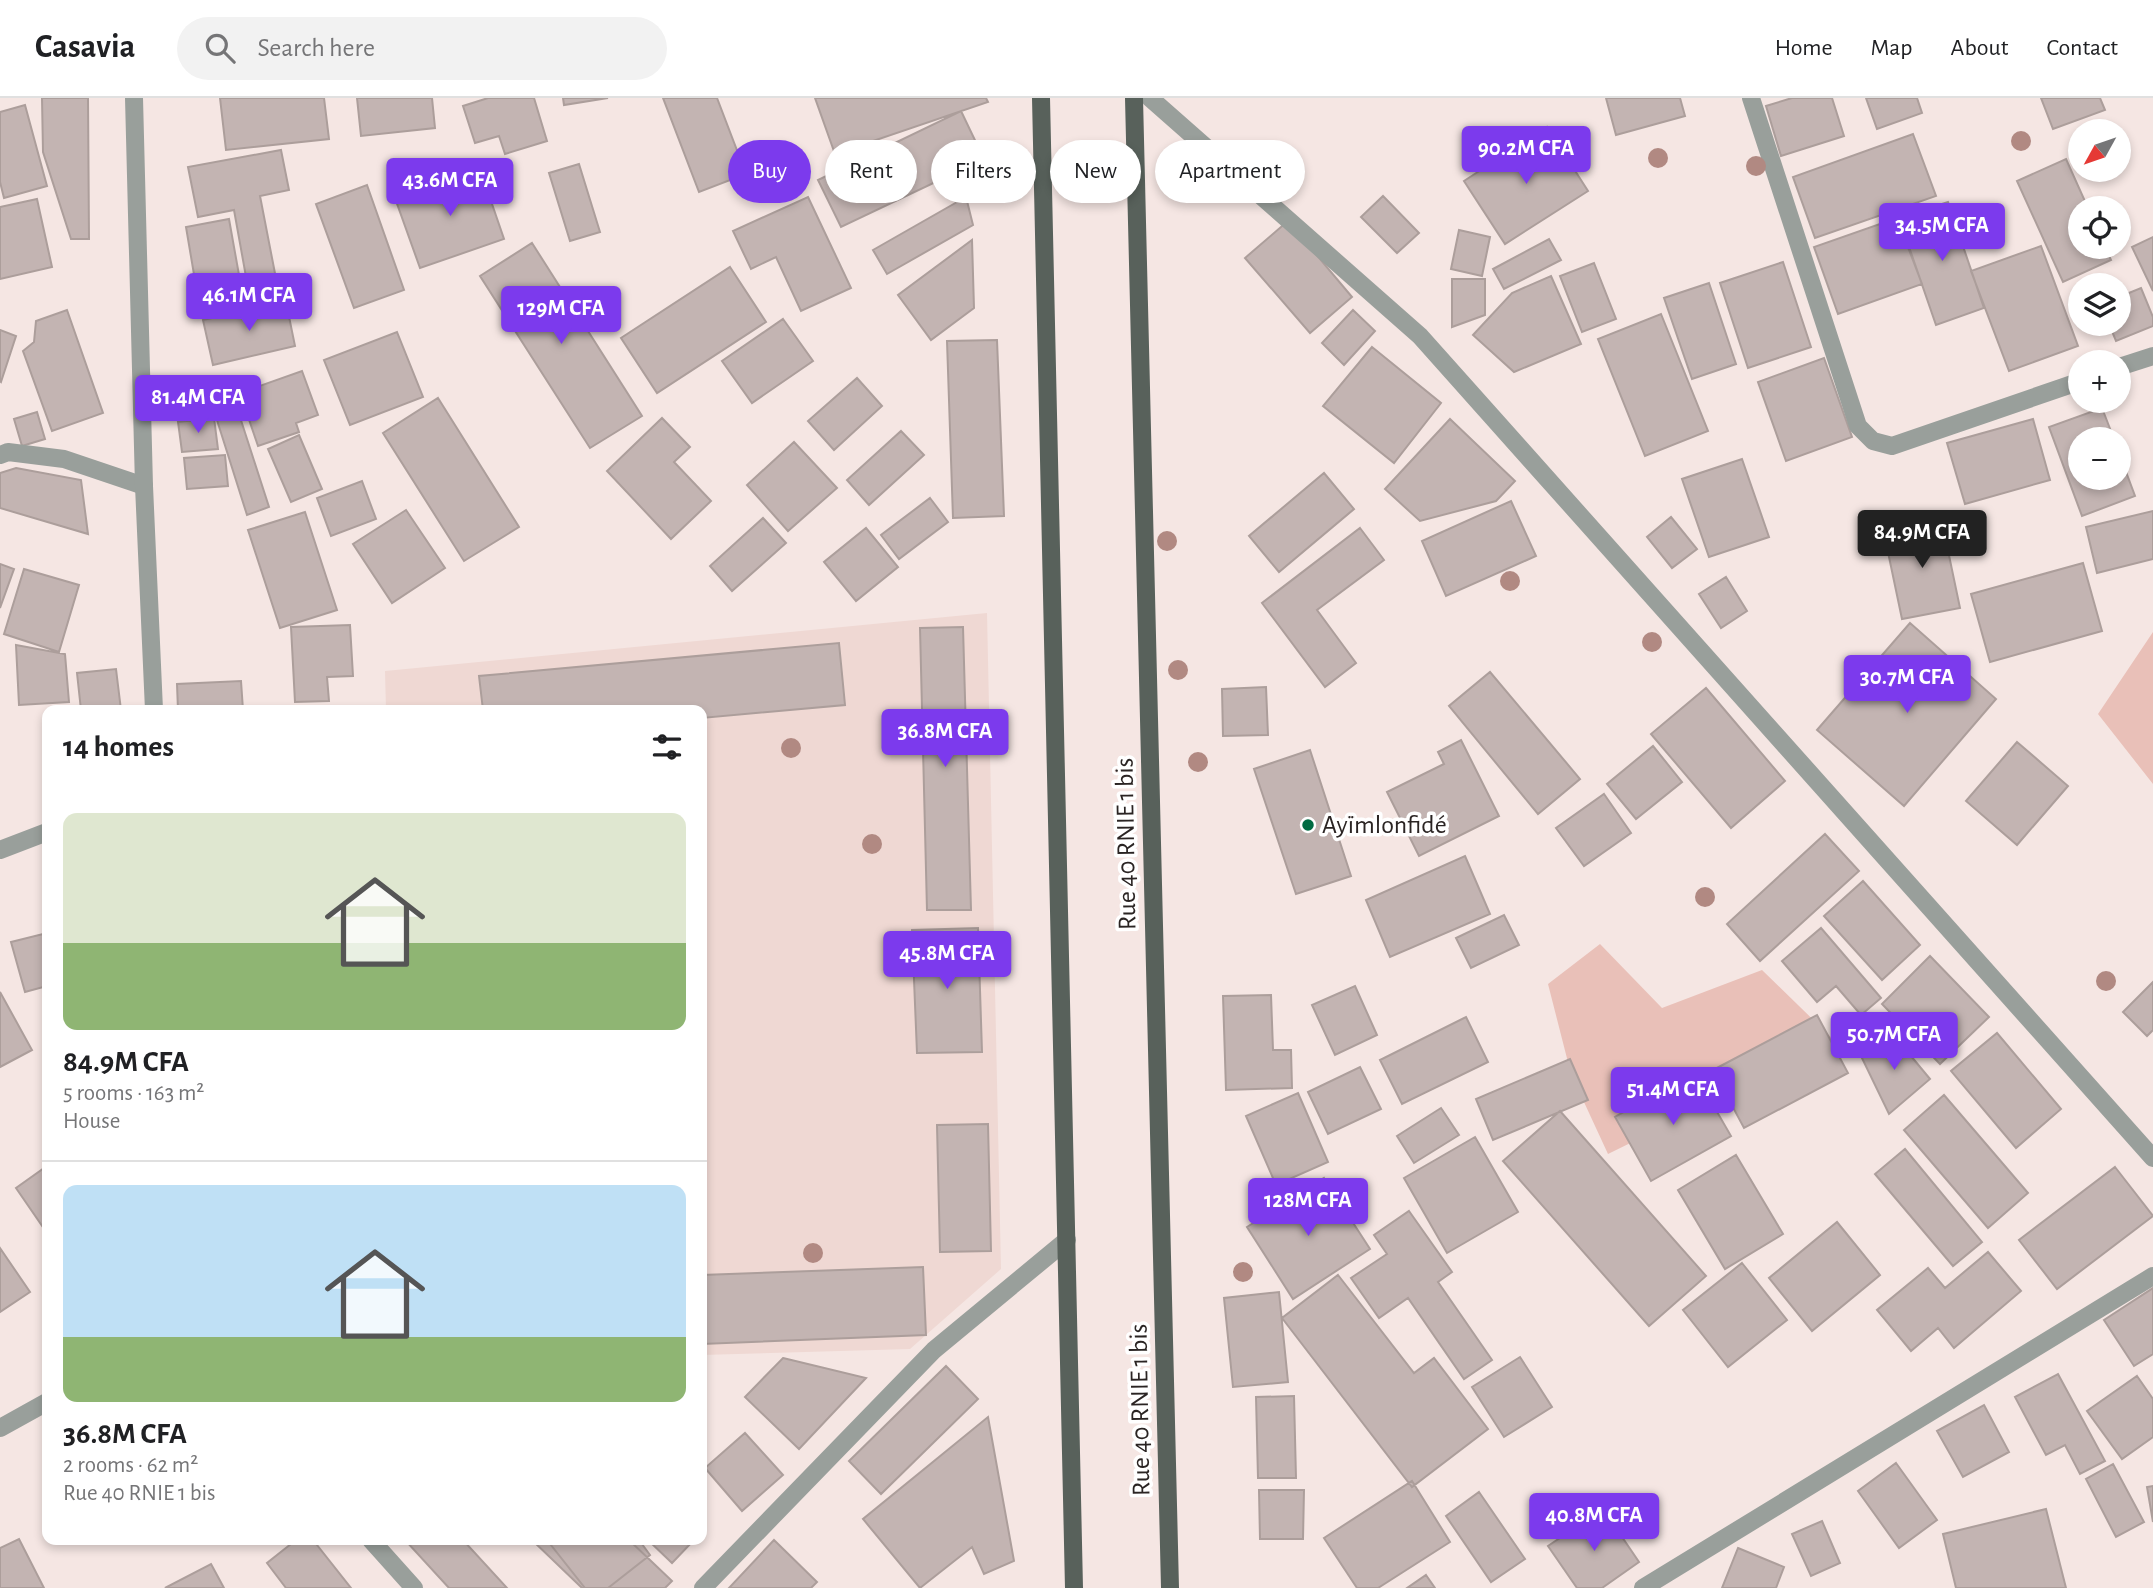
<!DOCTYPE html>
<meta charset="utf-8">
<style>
:root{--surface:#fff;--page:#f2f2f2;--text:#202124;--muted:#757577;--line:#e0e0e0;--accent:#7c3aed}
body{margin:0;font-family:"Alegreya Sans",sans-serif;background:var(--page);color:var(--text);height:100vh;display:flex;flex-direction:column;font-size:26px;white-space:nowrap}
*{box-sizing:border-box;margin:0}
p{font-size:23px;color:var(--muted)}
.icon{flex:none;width:38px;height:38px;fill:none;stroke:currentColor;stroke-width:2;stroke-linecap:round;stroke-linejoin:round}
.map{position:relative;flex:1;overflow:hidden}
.side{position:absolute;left:42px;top:607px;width:665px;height:840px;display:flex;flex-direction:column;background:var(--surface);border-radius:14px;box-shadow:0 4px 10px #0003}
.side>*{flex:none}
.top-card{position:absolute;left:728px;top:42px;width:665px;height:63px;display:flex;gap:14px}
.needle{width:46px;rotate:230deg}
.controls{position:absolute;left:2068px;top:21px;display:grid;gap:14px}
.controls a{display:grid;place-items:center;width:63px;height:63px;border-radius:50%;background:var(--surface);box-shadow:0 4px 10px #0003;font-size:35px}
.price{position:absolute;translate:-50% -60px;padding:0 16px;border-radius:7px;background:var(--accent);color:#fff;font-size:23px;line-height:46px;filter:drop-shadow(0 2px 4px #0008)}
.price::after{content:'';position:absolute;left:50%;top:42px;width:21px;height:16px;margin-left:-10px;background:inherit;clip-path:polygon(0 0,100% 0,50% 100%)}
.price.current{background:#222;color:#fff}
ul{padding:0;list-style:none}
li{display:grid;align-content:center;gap:14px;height:371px;padding:0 21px}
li+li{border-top:2px solid var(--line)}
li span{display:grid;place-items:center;height:217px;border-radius:14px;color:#555}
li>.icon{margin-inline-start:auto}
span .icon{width:126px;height:126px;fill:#fffc;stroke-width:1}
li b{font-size:30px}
h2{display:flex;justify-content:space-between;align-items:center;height:84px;padding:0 21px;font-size:30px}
.chip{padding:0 24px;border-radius:32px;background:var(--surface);box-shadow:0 4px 10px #0003;font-size:24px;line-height:63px}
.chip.current{background:var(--accent);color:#fff}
header{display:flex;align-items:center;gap:42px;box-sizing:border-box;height:98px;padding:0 35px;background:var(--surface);border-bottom:2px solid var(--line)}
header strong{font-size:33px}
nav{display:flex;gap:38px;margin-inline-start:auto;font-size:24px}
.search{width:490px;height:63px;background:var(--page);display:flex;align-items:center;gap:18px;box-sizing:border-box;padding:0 24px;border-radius:38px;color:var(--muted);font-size:26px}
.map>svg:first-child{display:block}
</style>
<header>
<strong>Casavia</strong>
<div class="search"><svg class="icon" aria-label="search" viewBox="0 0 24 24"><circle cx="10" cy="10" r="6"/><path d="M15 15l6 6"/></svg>Search here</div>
<nav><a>Home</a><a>Map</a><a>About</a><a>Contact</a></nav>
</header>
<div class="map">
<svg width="2153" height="1490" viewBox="0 0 2153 1490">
<rect width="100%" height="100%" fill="#f5e6e3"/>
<path fill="#efd8d3" d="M987 515 1001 1171 910 1251 702 1257V612H386L385 573Z"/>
<path fill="#e9c0b8" d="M2153 534V686L2098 616Z
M1600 846 1662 910 1762 872 1836 944 1608 1056 1571 976 1548 886Z"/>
<path fill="#c3b4b2" stroke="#ac9e9b" stroke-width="2" d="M42 0H88L89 141H71L43 54Z
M220 0H324L329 41 226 52Z
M357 0H432L435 30 361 38Z
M488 0H534L547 43 505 56 499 38 475 45 463 8Z
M563 0H608L564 7Z
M663 0H717L746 76 699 94Z
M815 0H986L988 4 835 56Z
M1606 0H1680L1685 18 1616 37Z
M1792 0H1832L1844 38 1781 58 1766 8Z
M1866 0H1917L1922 15 1877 31Z
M2041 0H2100L2105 12 2053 31Z
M25 7 47 88 4 100 0 84V14Z
M961 13 984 61 841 129 818 82Z
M1547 29 1588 93 1505 146 1464 83Z
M1913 36 1936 98 1815 140 1793 79Z
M281 52 289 92 260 98 279 196 250 201 234 112 198 119 188 69Z
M2066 61 2088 110H2081V149H2105L2111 162 2063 184 2017 83Z
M579 66 600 134 570 143 549 75Z
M480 71 504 141 420 170 395 100Z
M367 87 404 192 354 210 316 106Z
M1383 98 1419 135 1397 155 1361 119Z
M808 99 851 190 801 213 776 159 751 171 733 133Z
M966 99 973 127 887 176 873 152Z
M37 101 52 169 0 181V109Z
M1948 104 1984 210 1936 227 1899 120Z
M1897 120 1922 186 1838 216 1814 149Z
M229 121 244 205 200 212 186 129Z
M1288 123 1352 199 1310 235 1245 160Z
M1459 132 1490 139 1482 178 1451 171Z
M2153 139V193L2132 149Z
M1549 141 1561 162 1504 191 1493 171Z
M972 142 974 210 931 242 898 197Z
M532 145 642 318 590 350 480 178Z
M2041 148 2078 248 2009 273 1971 173Z
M1783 164 1811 249 1748 270 1720 185Z
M1594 165 1616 221 1582 234 1560 178Z
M730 169 766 224 657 295 621 240Z
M1551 178 1581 246 1514 274 1473 237 1512 195Z
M1452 181H1485V217L1452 229Z
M1709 185 1736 266 1692 281 1664 200Z
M2141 190 2153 219V228L2116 243 2109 226H2119V199Z
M286 204 295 248 213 267 203 222Z
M67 212 103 315 52 333 23 253 34 244 36 223Z
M1353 212 1375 233 1344 267 1322 245Z
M1661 216 1708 333 1645 358 1598 241Z
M783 221 813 263 752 305 722 263Z
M0 232 16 238 1 284 0 283Z
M397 234 423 299 350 327 324 262Z
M997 242 1004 418 953 420 947 243Z
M1372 249 1441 305 1394 365 1323 308Z
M1824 260 1852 339 1786 363 1758 284Z
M302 273 318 317 296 325 299 334 258 348 240 295Z
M857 280 882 308 834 352 808 323Z
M438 300 519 429 464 463 383 335Z
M2102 310 2114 341H2081V380H2119V355L2135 398 2082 418 2049 329Z
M238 313 269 409 247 417 216 319Z
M37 314 45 341 22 348 14 321Z
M214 320 218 351 182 354 178 324Z
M662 320 690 349 674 364 711 403 671 441 607 373Z
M1450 321 1515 383 1496 403 1420 423 1385 391Z
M2033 321 2050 382 1965 406 1947 345Z
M901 333 924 357 869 407 847 382Z
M299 337 322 391 291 404 268 351Z
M794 344 837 390 788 433 747 387Z
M225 357 228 388 187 391 184 360Z
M1742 361 1769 439 1709 459 1682 381Z
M16 370 81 382 88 436 0 410V375Z
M1324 375 1354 411 1279 474 1249 438Z
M362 383 376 421 331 438 317 400Z
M930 400 948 424 899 461 881 437Z
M1511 403 1536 458 1446 498 1422 443Z
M406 412 445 470 392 505 353 446Z
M2153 413V461L2097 475 2086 429Z
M305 414 337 512 280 530 248 432Z
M1671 419 1697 451 1672 470 1647 439Z
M763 420 786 445 732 493 710 468Z
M1942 424 1960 510 1902 521 1884 435Z
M866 430 898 469 856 503 824 464Z
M1360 430 1384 462 1317 512 1356 565 1325 589 1262 505Z
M2083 465 2102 533 1990 564 1971 496Z
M0 466 14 471 0 510Z
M24 471 79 487 59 554 4 536Z
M1726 479 1747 513 1721 530 1699 496Z
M1910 525 1996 601 1904 708 1817 632Z
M350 527 353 578 327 579 329 603 295 604 291 529Z
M963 529 971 812H927L920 530Z
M839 545 845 607 702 620V612H483L479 578Z
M16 547 65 556 69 604 19 607Z
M116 571 121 612H81L77 575Z
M1490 574 1580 681 1538 716 1449 608Z
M241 583 243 612H178L177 586Z
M1266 589 1268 637 1223 638 1222 591Z
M1706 590 1785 683 1731 730 1651 636Z
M1461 642 1499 718 1419 758 1387 694 1444 666 1438 654Z
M2017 644 2068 688 2017 747 1966 703Z
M1653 648 1682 684 1636 721 1607 686Z
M1310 652 1351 778 1296 796 1254 671Z
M1604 696 1631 735 1584 768 1556 730Z
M1825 736 1859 773 1760 863 1727 826Z
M1465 758 1490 816 1390 859 1366 802Z
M1863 783 1920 847 1882 882 1824 818Z
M1504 817 1519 847 1471 870 1456 840Z
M978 830 982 954 917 955 912 832Z
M1821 830 1881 900 1861 917 1836 888 1817 904 1782 863Z
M47 835V888L25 894 11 844Z
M1930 858 1989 919 1940 966 1882 906Z
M2153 884V932L2147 938 2123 914Z
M1355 888 1377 937 1335 957 1312 907Z
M0 894 32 952 0 969Z
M1271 897 1273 952H1291L1292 990 1226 992 1223 898Z
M1817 917 1848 975 1744 1030 1713 972Z
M1466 919 1488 964 1402 1006 1380 962Z
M1891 934 1930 981 1889 1016 1861 958Z
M1997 935 2061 1011 2016 1050 1951 973Z
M1570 961 1588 1002 1493 1042 1476 1001Z
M1360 969 1381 1011 1328 1036 1308 994Z
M1694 974 1731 1038 1651 1083 1615 1019Z
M1298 995 1328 1064 1276 1087 1246 1018Z
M1944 997 2028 1095 1988 1130 1904 1032Z
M1441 1010 1459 1037 1414 1065 1397 1038Z
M1560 1013 1706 1178 1649 1228 1503 1063Z
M988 1026 991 1153 940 1154 937 1027Z
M1475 1039 1518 1114 1447 1155 1404 1080Z
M1905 1051 1982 1144 1953 1168 1875 1076Z
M1736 1057 1783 1136 1725 1171 1678 1092Z
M47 1068V1135L16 1090Z
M2115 1069 2153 1118 2057 1191 2019 1142Z
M1324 1080 1370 1151 1293 1201 1247 1129Z
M1409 1113 1452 1174 1438 1184 1492 1262 1464 1281 1408 1200 1379 1220 1351 1180 1387 1156 1374 1137Z
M1837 1124 1880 1177 1812 1233 1769 1180Z
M0 1150 30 1194 0 1214Z
M1988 1154 2021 1193 1954 1250 1938 1230 1911 1253 1877 1212 1928 1170 1945 1190Z
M1742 1165 1787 1222 1728 1269 1683 1212Z
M923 1169 926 1237 702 1246V1177Z
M1338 1177 1414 1275 1434 1260 1488 1331 1412 1389 1282 1220Z
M2153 1190V1256L2134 1268 2104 1222Z
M1279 1194 1288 1284 1233 1289 1224 1200Z
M1520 1259 1552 1309 1504 1339 1472 1289Z
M783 1260 866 1280 799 1351 745 1299Z
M946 1268 978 1301 881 1396 849 1363Z
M2058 1276 2105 1363 2080 1376 2065 1347 2046 1357 2015 1299Z
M2137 1278 2153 1301V1339L2122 1361 2087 1313Z
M1294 1298 1296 1380H1258L1256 1299Z
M1984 1307 2009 1354 1963 1379 1937 1333Z
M988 1319 1014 1463 984 1476 972 1449 920 1490 863 1421Z
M745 1335 783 1377 742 1413 705 1370Z
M1896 1365 1937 1422 1899 1450 1858 1393Z
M2113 1366 2144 1424 2116 1439 2086 1381Z
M1412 1383 1450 1444 1378 1490H1357L1324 1440Z
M2153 1388V1424L2147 1389Z
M1259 1392H1304L1303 1441H1260Z
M1479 1394 1525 1461 1491 1484 1446 1418Z
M1603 1411 1639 1464 1602 1490H1577L1548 1448Z
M2046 1411 2066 1490H1956L1943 1436Z
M1822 1423 1840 1465 1811 1478 1792 1436Z
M19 1441 44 1490H0V1450Z
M296 1442H313L351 1490H286L267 1465Z
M405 1442H463L507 1490H449Z
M532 1442H629L672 1483 665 1490H582Z
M547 1442H639L650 1457 608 1490H585Z
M648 1442H694L672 1465Z
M774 1442 817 1484 811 1490H729Z
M1738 1450 1784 1469 1776 1490H1722Z
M211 1466 224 1490H165Z
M1426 1477 1435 1490H1407Z"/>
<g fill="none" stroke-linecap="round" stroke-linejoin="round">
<path stroke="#999f9b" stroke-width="18" d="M0 357 8 354 64 361 144 388
M0 752 47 734"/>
<path stroke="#999f9b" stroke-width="18" d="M134 0 144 388 154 612
M1150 0 1420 238 2153 1060
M1751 0 1858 328 1873 343 1892 348 2081 283
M2119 269 2153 258
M0 1330 47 1304
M371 1442 414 1490
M703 1490 934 1252 1067 1142
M1643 1490 2153 1178"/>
<path stroke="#58615b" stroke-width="18" d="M1041 0 1074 1490
M1134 0 1170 1490"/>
</g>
<g fill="#b18982">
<circle cx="2021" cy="43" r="10"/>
<circle cx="1658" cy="60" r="10"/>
<circle cx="1756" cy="68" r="10"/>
<circle cx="1167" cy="443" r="10"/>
<circle cx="1510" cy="483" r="10"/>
<circle cx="1652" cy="544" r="10"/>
<circle cx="1178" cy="572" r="10"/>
<circle cx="791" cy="650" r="10"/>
<circle cx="1198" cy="664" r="10"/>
<circle cx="872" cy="746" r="10"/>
<circle cx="1705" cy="799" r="10"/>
<circle cx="2106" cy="883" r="10"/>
<circle cx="813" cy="1155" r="10"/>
<circle cx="1243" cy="1174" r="10"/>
</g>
<circle fill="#006b42" stroke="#fff" stroke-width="2.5" cx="1308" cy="727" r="7"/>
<g text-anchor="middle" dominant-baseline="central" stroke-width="7" stroke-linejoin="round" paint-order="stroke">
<g font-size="26" fill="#2a2423" stroke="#fff" text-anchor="start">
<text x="1322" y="727">Ayïmlonfidé</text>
</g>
<g font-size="26" fill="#2a2423" stroke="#fff">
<text transform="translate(1126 746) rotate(-91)">Rue 40 RNIE 1 bis</text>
<text transform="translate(1140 1312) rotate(-91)">Rue 40 RNIE 1 bis</text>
</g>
</g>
</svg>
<div class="controls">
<a><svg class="needle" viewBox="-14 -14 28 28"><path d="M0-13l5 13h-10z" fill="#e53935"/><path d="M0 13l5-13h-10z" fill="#757577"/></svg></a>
<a><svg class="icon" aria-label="locate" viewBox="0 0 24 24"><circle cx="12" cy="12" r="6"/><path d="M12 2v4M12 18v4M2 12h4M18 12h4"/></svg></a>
<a><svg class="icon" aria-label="layers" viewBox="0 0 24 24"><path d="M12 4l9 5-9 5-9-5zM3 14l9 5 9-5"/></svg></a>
<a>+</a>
<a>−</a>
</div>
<b class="price" style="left:1526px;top:88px">90.2M CFA</b>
<b class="price" style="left:450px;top:120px">43.6M CFA</b>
<b class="price" style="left:1942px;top:165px">34.5M CFA</b>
<b class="price" style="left:249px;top:235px">46.1M CFA</b>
<b class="price" style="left:561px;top:248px">129M CFA</b>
<b class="price" style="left:198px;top:337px">81.4M CFA</b>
<b class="price current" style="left:1922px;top:472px">84.9M CFA</b>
<b class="price" style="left:1907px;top:617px">30.7M CFA</b>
<b class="price" style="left:945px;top:671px">36.8M CFA</b>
<b class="price" style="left:947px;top:893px">45.8M CFA</b>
<b class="price" style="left:1894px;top:974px">50.7M CFA</b>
<b class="price" style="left:1673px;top:1029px">51.4M CFA</b>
<b class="price" style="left:1308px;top:1140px">128M CFA</b>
<b class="price" style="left:1594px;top:1455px">40.8M CFA</b>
<div class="top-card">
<a class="chip current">Buy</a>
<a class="chip">Rent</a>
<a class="chip">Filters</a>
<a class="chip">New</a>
<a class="chip">Apartment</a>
</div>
<section class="side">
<h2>14 homes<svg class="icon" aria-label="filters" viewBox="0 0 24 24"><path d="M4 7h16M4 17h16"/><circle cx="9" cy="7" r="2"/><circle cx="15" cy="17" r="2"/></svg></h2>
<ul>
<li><span style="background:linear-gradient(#dfe7d0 60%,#8fb573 0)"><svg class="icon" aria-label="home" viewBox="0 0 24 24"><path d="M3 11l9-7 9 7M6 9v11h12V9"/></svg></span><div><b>84.9M CFA</b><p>5 rooms · 163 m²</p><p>House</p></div></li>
<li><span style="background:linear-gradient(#bfe0f5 70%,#8fb573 0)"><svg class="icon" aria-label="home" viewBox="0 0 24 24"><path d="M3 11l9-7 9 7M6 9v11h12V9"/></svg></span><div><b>36.8M CFA</b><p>2 rooms · 62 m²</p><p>Rue 40 RNIE 1 bis</p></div></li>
</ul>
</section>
</div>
